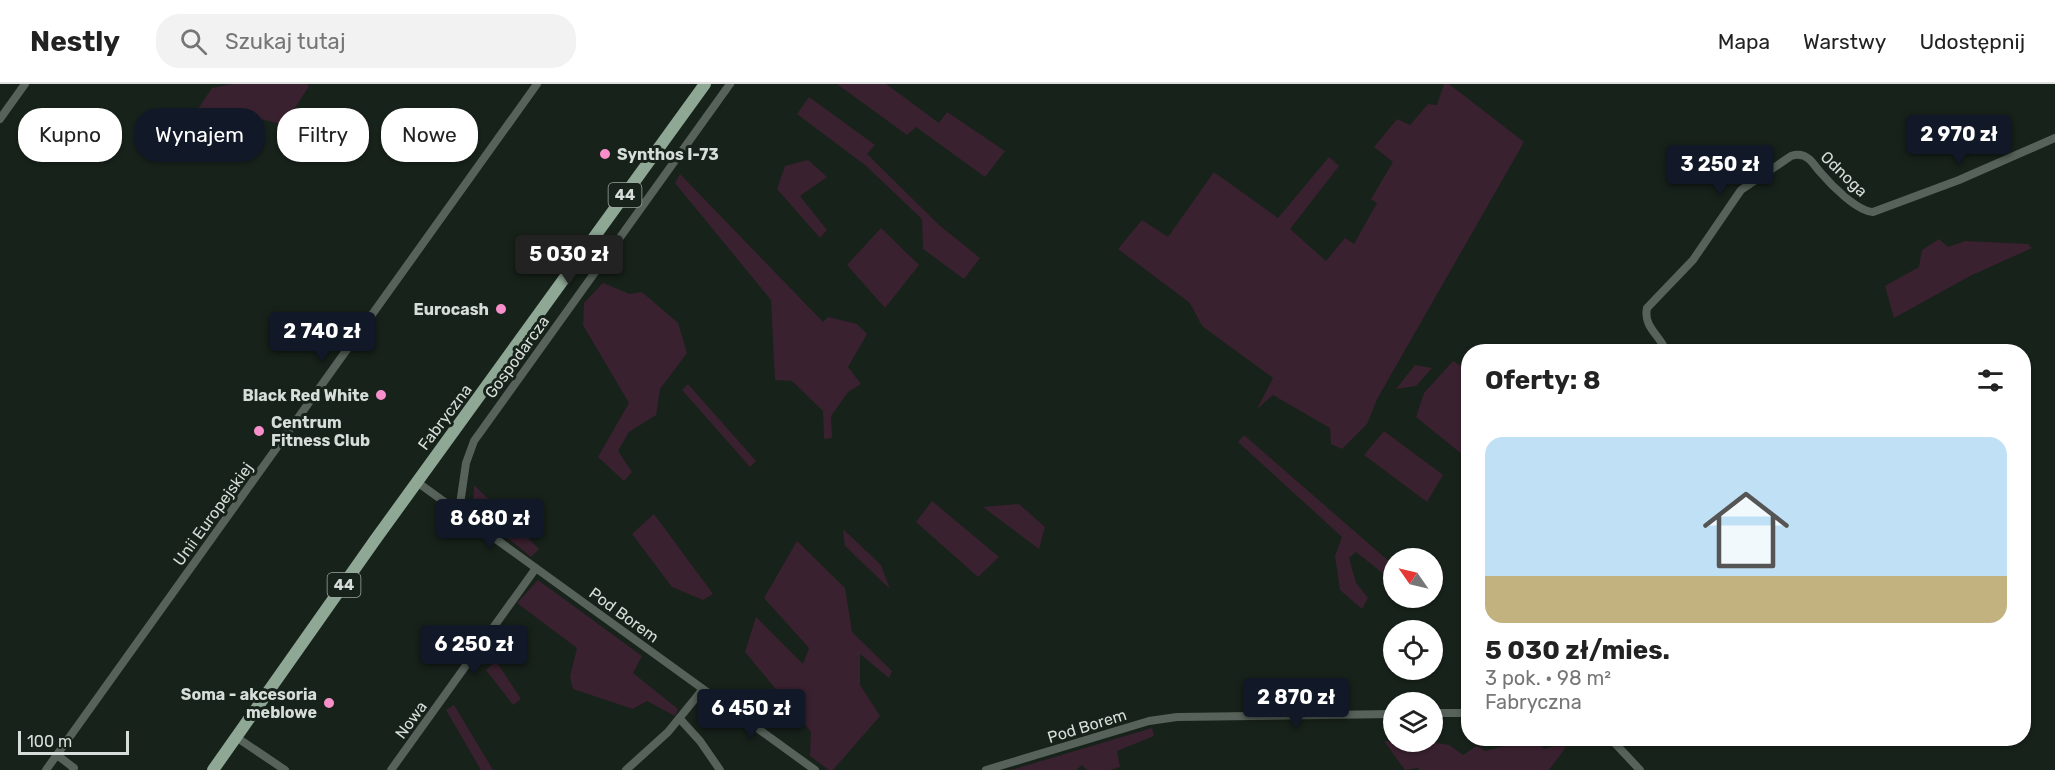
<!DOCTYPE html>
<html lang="pl">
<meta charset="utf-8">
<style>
:root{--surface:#fff;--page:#f2f2f2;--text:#222;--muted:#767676;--line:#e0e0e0;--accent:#111827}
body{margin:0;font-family:Rubik,sans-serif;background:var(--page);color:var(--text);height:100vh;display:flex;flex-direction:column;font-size:22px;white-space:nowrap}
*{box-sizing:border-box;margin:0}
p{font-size:20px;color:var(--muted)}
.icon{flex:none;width:33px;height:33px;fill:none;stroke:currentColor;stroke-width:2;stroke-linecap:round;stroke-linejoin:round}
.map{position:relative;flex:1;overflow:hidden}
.drawer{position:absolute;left:1461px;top:260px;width:570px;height:402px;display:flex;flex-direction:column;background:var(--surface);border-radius:24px;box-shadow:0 2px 4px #0004}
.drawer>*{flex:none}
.top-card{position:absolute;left:18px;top:24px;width:570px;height:54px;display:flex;gap:12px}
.needle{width:39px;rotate:304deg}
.fabs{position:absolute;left:1383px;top:464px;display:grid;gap:12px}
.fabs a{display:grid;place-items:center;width:60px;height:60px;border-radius:50%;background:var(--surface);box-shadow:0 2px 4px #0004;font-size:30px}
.scale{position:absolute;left:18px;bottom:15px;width:111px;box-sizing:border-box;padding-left:6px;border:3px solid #d7ded9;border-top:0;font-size:16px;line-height:21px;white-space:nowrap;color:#d7ded9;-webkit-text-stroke:4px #17221a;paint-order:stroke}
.price{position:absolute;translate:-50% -51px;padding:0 14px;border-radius:6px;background:var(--accent);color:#fff;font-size:20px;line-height:39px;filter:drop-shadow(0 2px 3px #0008)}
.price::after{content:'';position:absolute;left:50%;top:36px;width:18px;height:14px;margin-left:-9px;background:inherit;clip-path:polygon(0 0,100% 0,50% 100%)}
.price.selected{background:#222;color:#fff}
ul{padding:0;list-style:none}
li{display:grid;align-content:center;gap:12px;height:318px;padding:0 24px}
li+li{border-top:2px solid var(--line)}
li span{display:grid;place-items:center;height:186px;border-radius:18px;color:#555}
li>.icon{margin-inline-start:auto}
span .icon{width:108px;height:108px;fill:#fffc;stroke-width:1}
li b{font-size:26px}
h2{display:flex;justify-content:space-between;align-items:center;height:72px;padding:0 24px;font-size:26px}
.tag{padding:0 21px;border-radius:24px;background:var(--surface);box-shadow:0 2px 4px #0004;font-size:21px;line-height:54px}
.tag.selected{background:var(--accent);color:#fff}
header{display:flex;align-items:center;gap:36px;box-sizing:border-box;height:84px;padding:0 30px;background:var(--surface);border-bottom:2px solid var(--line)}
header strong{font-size:28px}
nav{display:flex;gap:33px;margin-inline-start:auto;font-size:21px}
.search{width:420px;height:54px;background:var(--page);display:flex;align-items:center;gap:15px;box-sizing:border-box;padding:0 21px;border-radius:24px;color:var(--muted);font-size:22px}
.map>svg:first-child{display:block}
</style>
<header>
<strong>Nestly</strong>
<div class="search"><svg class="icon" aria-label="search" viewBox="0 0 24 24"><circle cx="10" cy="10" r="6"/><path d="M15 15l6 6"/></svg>Szukaj tutaj</div>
<nav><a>Mapa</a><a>Warstwy</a><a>Udostępnij</a></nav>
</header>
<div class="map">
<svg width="2055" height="686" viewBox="0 0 2055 686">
<rect width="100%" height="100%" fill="#17221a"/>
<path fill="#3a212f" d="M232 0H307L309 2 284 41 261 35 240 53 198 25 212 4Z
M837 0H886L939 39 947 28 1005 67 985 93 916 43 907 51Z
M1444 0H1449L1524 58 1377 315 1367 340 1342 365 1331 360 1330 344 1273 311 1257 325 1273 294 1202 242 1190 219 1118 165 1142 136 1168 153 1214 88 1278 134 1329 73 1339 82 1290 145 1326 177 1345 154 1354 160 1377 119 1371 115 1393 78 1374 63 1397 35 1410 41 1428 20 1437 21Z
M809 13 875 61 867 70 939 141 980 174 964 195 923 165 922 135 865 81 797 30Z
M808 76 827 93 800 112 827 146 820 154 777 105 785 82Z
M680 90 823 238 828 233 857 240 867 250 848 283 861 300 848 308 831 332 832 354 824 355 823 327 792 297 775 296 771 216 675 99Z
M881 144 919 181 885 224 847 181Z
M1939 155 1948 163 1965 157 2028 160 2032 164 1970 192 1894 234 1885 202 1919 183 1922 166Z
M603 199 630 210 642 208 678 239 687 269 660 305 656 331 629 348 618 367 632 388 624 397 598 373 629 319 583 241 584 219Z
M1453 277 1468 286V370L1463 371 1416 333 1424 309Z
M1415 281 1432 284 1416 302 1396 305Z
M688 300 756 377 750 383 682 306Z
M1384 347 1443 391 1427 418 1364 371Z
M1244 351 1392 480 1385 491 1356 468 1349 474 1356 499 1368 514 1362 525 1340 506 1335 472 1342 453 1238 358Z
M474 401 539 465 531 473 473 426Z
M932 417 999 473 978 493 916 438Z
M1019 420 1045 443 1039 465 983 423Z
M654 430 713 510 703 516 672 503 632 450Z
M843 445 881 481 890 505 845 462Z
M797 457 845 504 852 548 892 587 889 594 860 570V601L880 632 833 686H829L810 672 811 648 745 568 756 533 803 580 809 564 764 514Z
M538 496 642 572 633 589 678 625 675 632 647 617 633 625 573 605 570 593 577 564 517 519Z
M496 577 521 615 513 621 486 586Z
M454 621 493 686H481L446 626Z
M1152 644 1154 652 1117 667 1120 683 1110 686H1087L1082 681 1076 686H1011Z
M1509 654H1535L1544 665 1555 662 1566 663 1549 686H1420L1418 684 1405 686 1384 657 1431 658 1449 661 1463 671 1477 662 1485 667 1505 662Z"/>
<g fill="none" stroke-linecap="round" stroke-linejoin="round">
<path stroke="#57635a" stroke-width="8" d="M0 35 25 0
M1666 267C1660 251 1643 243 1647 224L1693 176 1741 106 1791 72C1797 70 1803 70 1809 75 1813 78 1817 85 1821 89 1832 102 1857 127 1873 128L1959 96 2055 54
M417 398 815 686
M459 427 466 379 474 357 730 0
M1432 629H1468
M680 635 700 657 720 686
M236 653 285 686
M1610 654 1640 686
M57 671 74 684 73 686
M46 686 537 0
M391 686 536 484
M626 686 668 648 703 605
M986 686 1149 637 1177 633 1394 630"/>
<path stroke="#8ea895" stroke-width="12" d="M213 686 375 456 705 0"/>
</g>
<g fill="#f98fca" stroke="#17221a" stroke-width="2">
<circle cx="605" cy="70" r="6"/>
<circle cx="501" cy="225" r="6"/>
<circle cx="381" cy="311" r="6"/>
<circle cx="259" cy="347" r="6"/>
<circle cx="329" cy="619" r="6"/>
</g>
<g text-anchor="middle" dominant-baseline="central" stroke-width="6" stroke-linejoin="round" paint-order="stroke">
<g fill="#17221a" stroke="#9da6a0" stroke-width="1.5">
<rect x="608.5" y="99" width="33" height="24" rx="4.5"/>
<rect x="327.5" y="489" width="33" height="24" rx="4.5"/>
</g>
<g font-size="15" font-weight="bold" fill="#d7ded9">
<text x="625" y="111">44</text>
<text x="344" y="501">44</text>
</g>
<g font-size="16" font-weight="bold" fill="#d7ded9" stroke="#17221a" text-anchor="end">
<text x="617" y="70" text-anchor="start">Synthos I-73</text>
<text x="489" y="225">Eurocash</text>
<text x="369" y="311">Black Red White</text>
<text x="271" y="338" text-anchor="start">Centrum<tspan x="271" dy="18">Fitness Club</tspan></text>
<text x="317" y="610">Soma - akcesoria<tspan x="317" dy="18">meblowe</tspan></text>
</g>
<g font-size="16" fill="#d7ded9" stroke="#17221a">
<text transform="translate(1844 90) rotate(44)">Odnoga</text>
<text transform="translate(517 273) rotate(-54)">Gospodarcza</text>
<text transform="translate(445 333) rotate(-53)">Fabryczna</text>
<text transform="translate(213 430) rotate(-54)">Unii Europejskiej</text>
<text transform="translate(624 531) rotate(36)">Pod Borem</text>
<text transform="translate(411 636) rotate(-54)">Nowa</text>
<text transform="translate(1087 642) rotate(-17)">Pod Borem</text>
</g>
</g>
</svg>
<div class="fabs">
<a><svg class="needle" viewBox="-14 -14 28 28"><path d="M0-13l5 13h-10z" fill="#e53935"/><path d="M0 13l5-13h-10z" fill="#767676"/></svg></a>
<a><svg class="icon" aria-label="locate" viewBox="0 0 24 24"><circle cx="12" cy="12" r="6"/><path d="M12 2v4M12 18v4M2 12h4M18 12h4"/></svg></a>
<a><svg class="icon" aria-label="layers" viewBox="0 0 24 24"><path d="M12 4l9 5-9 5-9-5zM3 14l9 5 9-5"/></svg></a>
</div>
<div class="scale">100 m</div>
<b class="price" style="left:1959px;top:82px">2 970 zł</b>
<b class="price" style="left:1720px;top:112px">3 250 zł</b>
<b class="price selected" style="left:569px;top:202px">5 030 zł</b>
<b class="price" style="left:322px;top:279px">2 740 zł</b>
<b class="price" style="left:490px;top:466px">8 680 zł</b>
<b class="price" style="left:474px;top:592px">6 250 zł</b>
<b class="price" style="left:1296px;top:645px">2 870 zł</b>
<b class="price" style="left:751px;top:656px">6 450 zł</b>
<div class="top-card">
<a class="tag">Kupno</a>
<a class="tag selected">Wynajem</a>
<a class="tag">Filtry</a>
<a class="tag">Nowe</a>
</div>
<section class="drawer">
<h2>Oferty: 8<svg class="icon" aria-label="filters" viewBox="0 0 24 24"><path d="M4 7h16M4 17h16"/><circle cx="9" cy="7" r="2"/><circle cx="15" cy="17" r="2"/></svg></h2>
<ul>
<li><span style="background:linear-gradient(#bfe0f5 75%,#c2b280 0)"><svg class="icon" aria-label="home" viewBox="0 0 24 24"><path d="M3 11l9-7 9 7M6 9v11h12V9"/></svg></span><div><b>5 030 zł/mies.</b><p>3 pok. · 98 m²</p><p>Fabryczna</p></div></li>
</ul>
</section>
</div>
